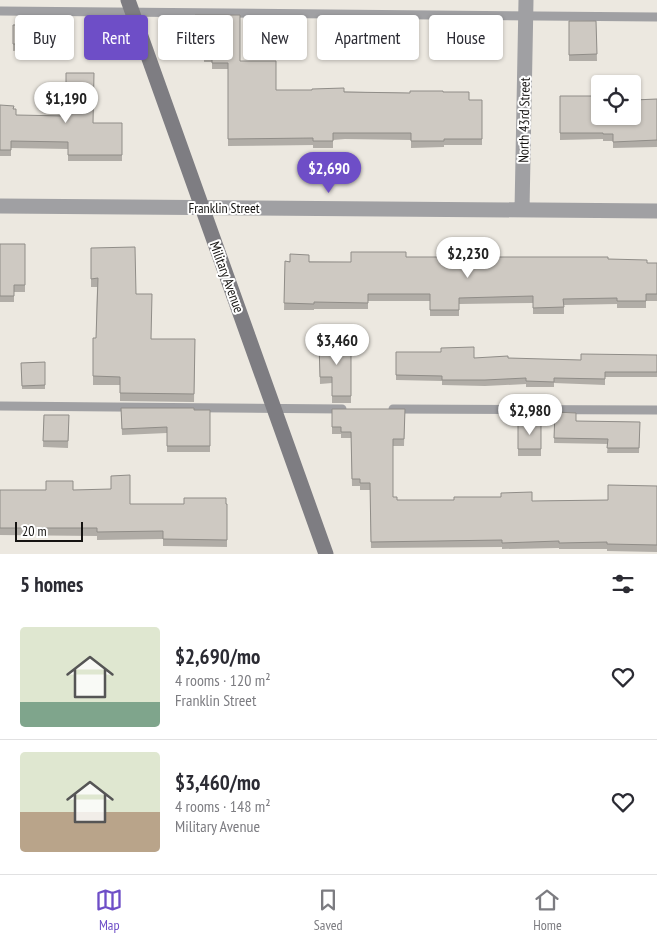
<!DOCTYPE html>
<meta charset="utf-8">
<style>
:root{--surface:#fff;--page:#f2f2f3;--text:#2b2b33;--muted:#7c7c81;--line:#e1e1e2;--accent:#6e4ec7}
body{margin:0;font-family:"PT Sans Narrow",sans-serif;background:var(--page);color:var(--text);height:100vh;display:flex;flex-direction:column;font-size:19px;white-space:nowrap}
*{box-sizing:border-box;margin:0}
p{font-size:16px;color:var(--muted)}
.icon{flex:none;width:28px;height:28px;fill:none;stroke:currentColor;stroke-width:2;stroke-linecap:round;stroke-linejoin:round}
.map{position:relative;height:554px;overflow:hidden}
.side{display:flex;flex-direction:column;background:var(--surface);flex:1}
.side>*{flex:none}
.hud{position:absolute;left:15px;top:15px;width:628px;height:45px;display:flex;gap:10px}
.buttons{position:absolute;left:591px;top:75px;display:grid;gap:10px}
.buttons a{display:grid;place-items:center;width:50px;height:50px;border-radius:5px;background:var(--surface);box-shadow:0 1px 4px #0004;font-size:25px}
.scale{position:absolute;left:15px;bottom:12px;width:68px;box-sizing:border-box;padding-left:5px;border:2px solid #151311;border-top:0;font-size:14px;line-height:18px;white-space:nowrap;color:#151311;-webkit-text-stroke:4px #fff;paint-order:stroke}
.price{position:absolute;translate:-50% -42px;padding:0 11px;border-radius:18px;background:#fff;color:#222;font-size:16px;line-height:32px;filter:drop-shadow(0 1px 2px #0008)}
.price::after{content:'';position:absolute;left:50%;top:30px;width:15px;height:11px;margin-left:-8px;background:inherit;clip-path:polygon(0 0,100% 0,50% 100%)}
.price.selected{background:var(--accent);color:#fff}
ul{padding:0;list-style:none}
li{display:flex;align-items:center;gap:15px;height:125px;padding:0 20px}
li+li{border-top:1px solid var(--line)}
li span{display:grid;place-items:center;flex:none;width:140px;height:100px;border-radius:5px;color:#555}
li>.icon{margin-inline-start:auto}
span .icon{width:60px;height:60px;fill:#fffc;stroke-width:1}
li b{font-size:21px}
h2{display:flex;justify-content:space-between;align-items:center;height:60px;padding:0 20px;font-size:21px}
.tag{padding:0 18px;border-radius:5px;background:var(--surface);box-shadow:0 1px 4px #0004;font-size:18px;line-height:45px}
.tag.selected{background:var(--accent);color:#fff}
.tab-bar{display:flex;justify-content:space-around;align-items:center;height:70px;border-top:1px solid var(--line);background:var(--surface);font-size:14px;color:var(--muted)}
.tab-bar a{display:grid;justify-items:center;gap:2px}
.tab-bar .selected{color:var(--accent)}
.map>svg:first-child{display:block}
</style>
<div class="map">
<svg width="657" height="554" viewBox="0 0 657 554">
<rect width="100%" height="100%" fill="#ece8e0"/>
<g fill="none" stroke-linecap="round" stroke-linejoin="round">
<path stroke="#a0a0a3" stroke-width="9" d="M0 11 657 17
M0 406 342 409
M393 409 657 410"/>
<path stroke="#a0a0a3" stroke-width="15" d="M0 206 657 211
M522 210 526 0"/>
<path stroke="#7e7d82" stroke-width="15" d="M128 0 326 554"/>
</g>
<path fill="#b1ada7" d="M195 15 240 61 276 90 410 93 443 92 469 100H482V145H444V147L411 148V140L345 139 333 140V148H313V145L228 146V69H212V62H204V54H195Z
M323 18H355V50H323Z
M468 19H493V45L468 44Z
M569 21H596L597 61H569Z
M68 24V59L25 60V50L13 51V25Z
M560 96 634 100 657 99V147L613 148V141H603V139L560 140Z
M0 105 14 109 16 115 94 123H122V161H68V149L11 148V156H0Z
M0 244H25V292H14V302H0Z
M91 248 136 294 151 339H195L194 402 120 401V385H93V338H96L97 287H91Z
M406 257 608 259 647 263H657V301H646V308H617V304L564 305V314H533V303L459 304V316H430V301H368V309H314V310H284L285 261 351 262Z
M319 342H351V403H332V383L320 384Z
M396 352 474 358 581 360 657 355V377H605V385L554 383V387H526V384L485 386 442 385V381L396 380Z
M45 362V389H22L21 363Z
M121 408 210 410V452H167V433L122 435Z
M332 409H405L404 446H393V497L397 500 532 501 608 500 657 486V552L607 551V549H559V548L502 549V547L371 548 370 490H360V486H352L351 438H341V434H332Z
M555 412 576 421 640 422 639 453H607L608 444 554 443Z
M44 415H69L68 448 43 447Z
M518 424H541V456H518Z
M0 490H73L130 504H227V547L163 546V539L97 540V536L0 535Z"/>
<path fill="#cec9c2" stroke="#908d88" d="M195 15H240V61H276V90H312V89L344 88V92L410 93V91H443V92H469V100H482V139H444V141H411V133H333V141H313V138L228 139V63H212V56H204V47H195Z
M323 18H355V44H323Z
M468 19H493V41H468Z
M569 21H596L597 54 569 55Z
M68 24V53H25V44H13V25Z
M66 73H94L93 123H122V155H68V142L11 141V150H0V105L14 106 13 109H16V115L66 116Z
M632 92H634V100L657 99V140L613 142V134H603V133H560V96H600V116H632Z
M0 244H25V285H14V296H0Z
M135 247 136 294H152L151 339H195L194 394 120 393V377L93 376V338H96L98 278 91 279V248Z
M351 252H406V257H608V259L647 260V263H657V294H646V301H617V298L563 299 564 307 533 308V296L459 298V310H430V294H368V303L314 302V304L284 303 285 261 290 262V254L309 255V262H351Z
M319 342H351V396H332V377H320Z
M474 347V358L508 356V358L581 360V354L657 355V372H605V379L554 378V382L526 381V378L485 380H442V376L396 375V352H441V348Z
M45 362V385L22 386 21 363Z
M121 408H194V410H210V446H167V427L122 429Z
M332 409H405L404 439H393V497H397V500H454V497H501V493L532 492V501L608 500V485L657 486V545L607 544V542L559 543V541L502 543V540L371 542 370 483H360V479H352L351 432H341V427H332Z
M555 412 576 413V421L640 422 639 448H607L608 439 554 438Z
M44 415H69L68 441H43Z
M518 424H541V449H518Z
M130 475V504H184V498H226V504H227V540L163 539V531L97 532V528H0V490H46V481H73V490L111 489V476Z"/>
<g text-anchor="middle" dominant-baseline="central" stroke-width="4" stroke-linejoin="round" paint-order="stroke">
<g font-size="14" fill="#151311" stroke="#fff">
<text transform="translate(524 120) rotate(-89)">North 43rd Street</text>
<text x="224" y="208">Franklin Street</text>
<text transform="translate(227 277) rotate(70)">Military Avenue</text>
</g>
</g>
</svg>
<div class="buttons">
<a><svg class="icon" aria-label="locate" viewBox="0 0 24 24"><circle cx="12" cy="12" r="6"/><path d="M12 2v4M12 18v4M2 12h4M18 12h4"/></svg></a>
</div>
<div class="scale">20 m</div>
<b class="price" style="left:66px;top:124px">$1,190</b>
<b class="price selected" style="left:329px;top:194px">$2,690</b>
<b class="price" style="left:468px;top:279px">$2,230</b>
<b class="price" style="left:337px;top:366px">$3,460</b>
<b class="price" style="left:530px;top:436px">$2,980</b>
<div class="hud">
<a class="tag">Buy</a>
<a class="tag selected">Rent</a>
<a class="tag">Filters</a>
<a class="tag">New</a>
<a class="tag">Apartment</a>
<a class="tag">House</a>
</div>
</div>
<section class="side">
<h2>5 homes<svg class="icon" aria-label="filters" viewBox="0 0 24 24"><path d="M4 7h16M4 17h16"/><circle cx="9" cy="7" r="2"/><circle cx="15" cy="17" r="2"/></svg></h2>
<ul>
<li><span style="background:linear-gradient(#dfe7d0 75%,#7fa58c 0)"><svg class="icon" aria-label="home" viewBox="0 0 24 24"><path d="M3 11l9-7 9 7M6 9v11h12V9"/></svg></span><div><b>$2,690/mo</b><p>4 rooms · 120 m²</p><p>Franklin Street</p></div><svg class="icon" aria-label="heart" viewBox="0 0 24 24"><path d="M12 20l-8-8c-3-5 5-10 8-4 3-6 11-1 8 4z"/></svg></li>
<li><span style="background:linear-gradient(#dfe7d0 60%,#b9a48a 0)"><svg class="icon" aria-label="home" viewBox="0 0 24 24"><path d="M3 11l9-7 9 7M6 9v11h12V9"/></svg></span><div><b>$3,460/mo</b><p>4 rooms · 148 m²</p><p>Military Avenue</p></div><svg class="icon" aria-label="heart" viewBox="0 0 24 24"><path d="M12 20l-8-8c-3-5 5-10 8-4 3-6 11-1 8 4z"/></svg></li>
</ul>
</section>
<nav class="tab-bar">
<a class="selected"><svg class="icon" aria-label="map" viewBox="0 0 24 24"><path d="M3 6l6-2 6 2 6-2v14l-6 2-6-2-6 2zM9 4v14M15 6v14"/></svg>Map</a>
<a><svg class="icon" aria-label="saved" viewBox="0 0 24 24"><path d="M7 4h10v16l-5-4-5 4z"/></svg>Saved</a>
<a><svg class="icon" aria-label="home" viewBox="0 0 24 24"><path d="M3 11l9-7 9 7M6 9v11h12V9"/></svg>Home</a>
</nav>
